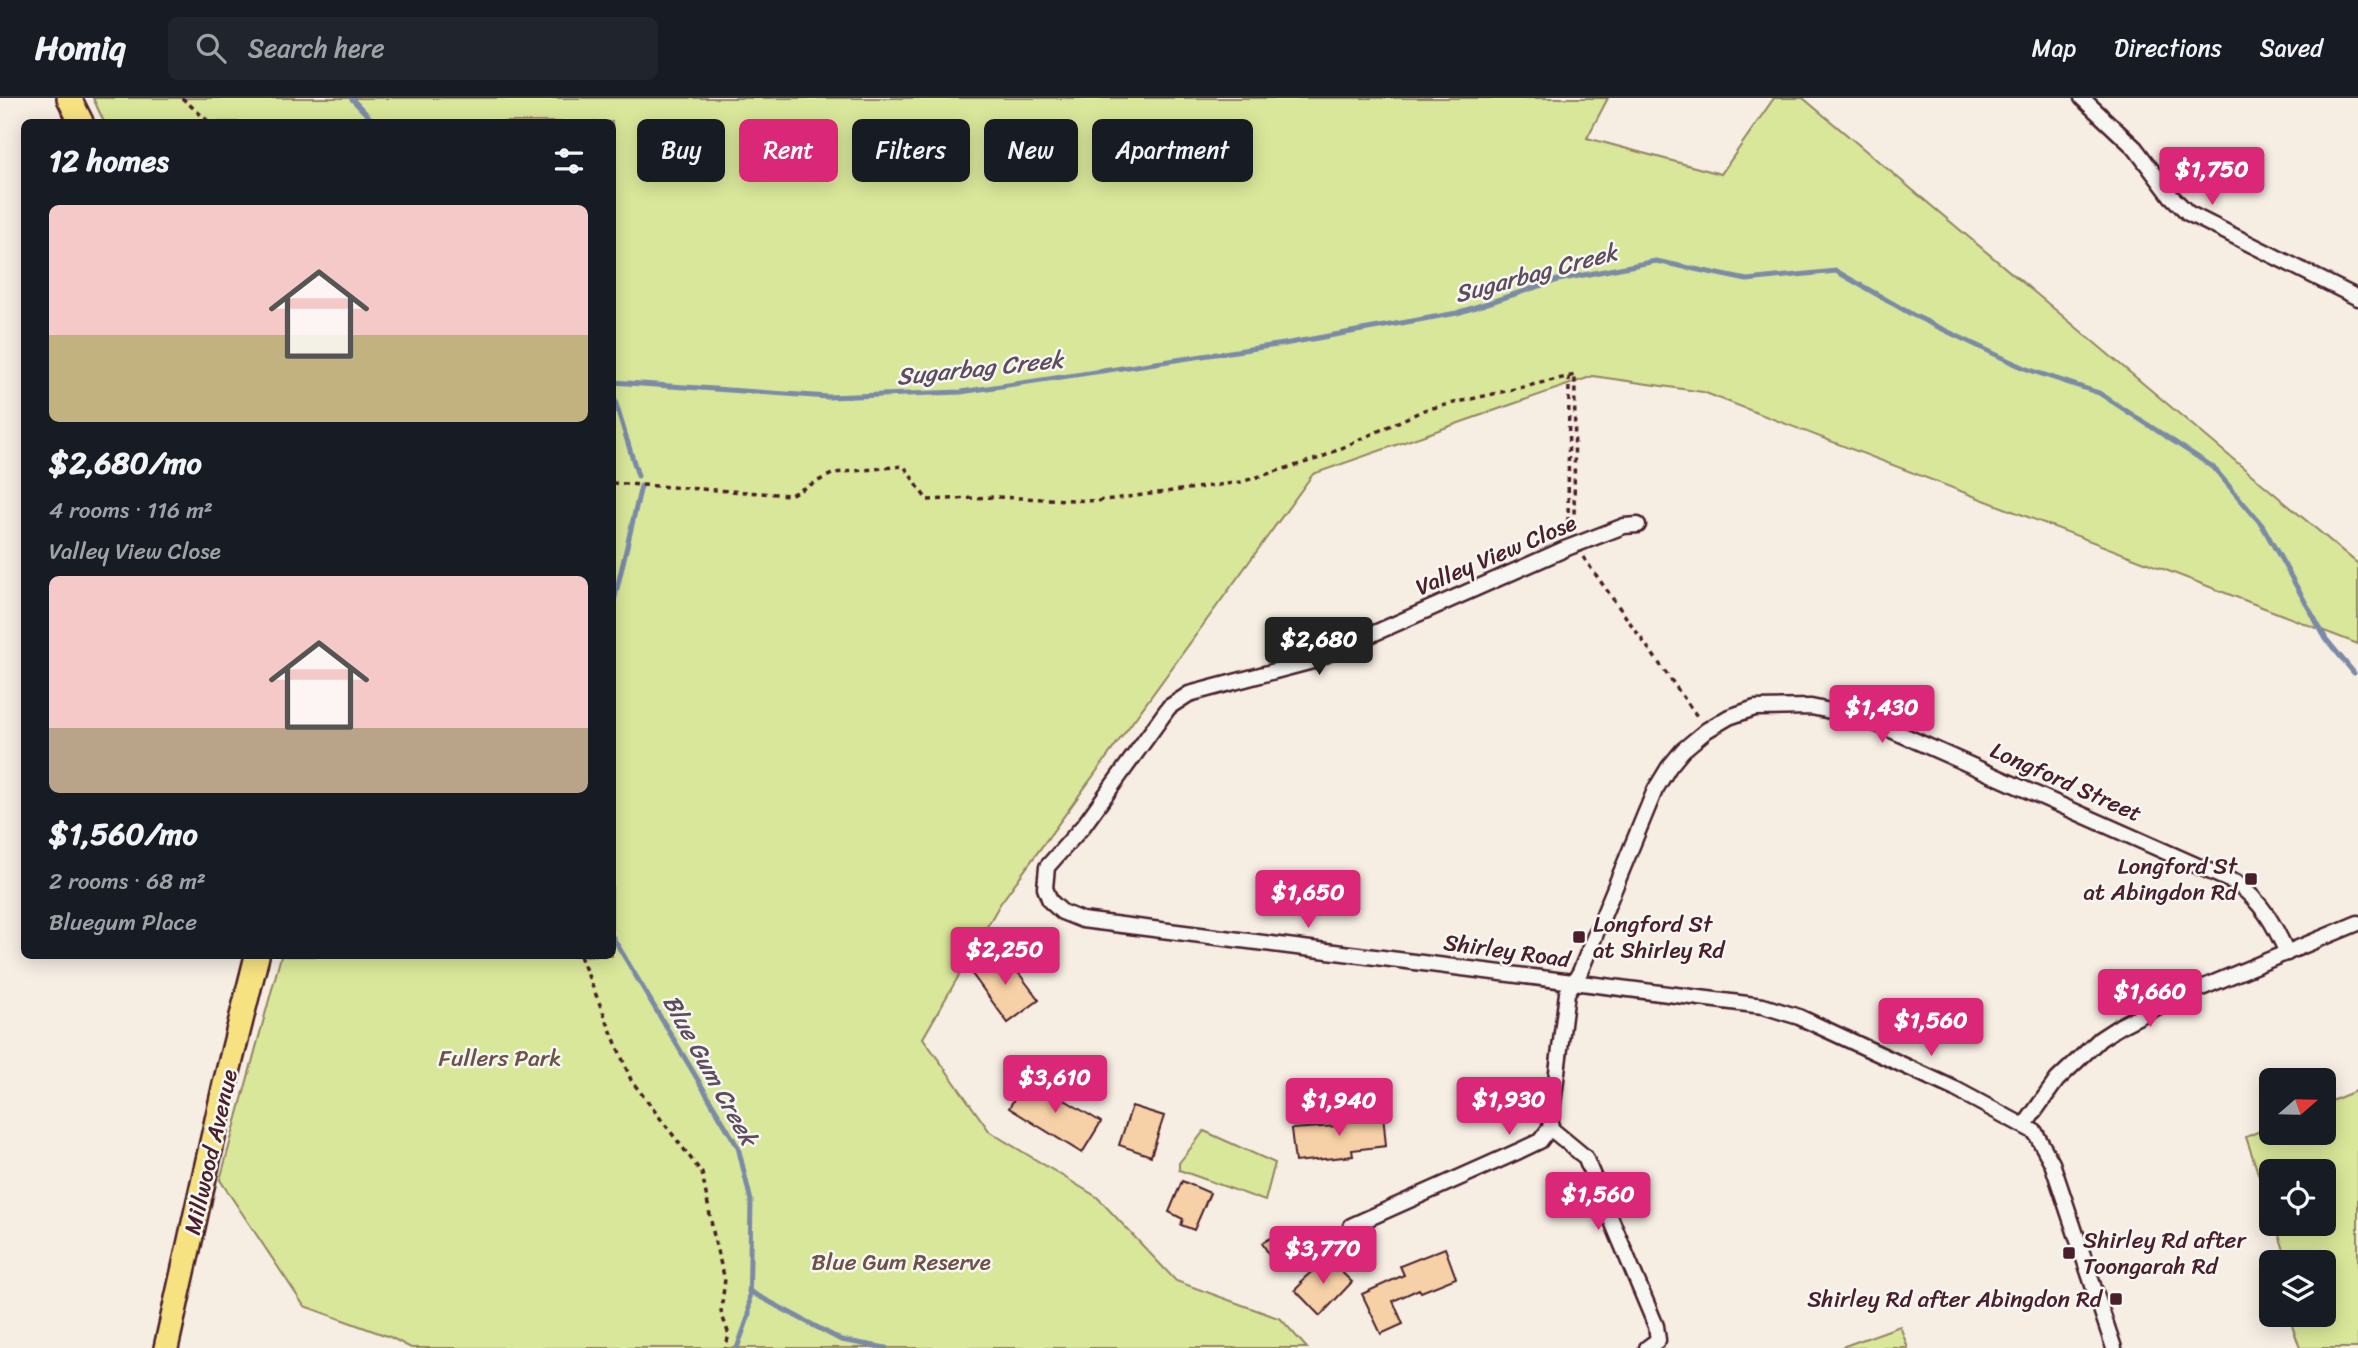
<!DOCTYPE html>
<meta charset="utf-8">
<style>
:root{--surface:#171b24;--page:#20242c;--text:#f1f3f6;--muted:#9ea1a6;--line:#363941;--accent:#db2777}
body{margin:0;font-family:Sriracha,sans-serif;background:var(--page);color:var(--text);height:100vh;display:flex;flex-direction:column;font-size:26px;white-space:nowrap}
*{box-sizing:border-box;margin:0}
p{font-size:23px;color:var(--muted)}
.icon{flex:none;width:38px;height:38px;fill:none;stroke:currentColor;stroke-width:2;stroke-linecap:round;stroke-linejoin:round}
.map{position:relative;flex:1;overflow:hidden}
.side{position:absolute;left:21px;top:21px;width:595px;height:840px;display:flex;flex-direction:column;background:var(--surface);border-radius:10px;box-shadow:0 4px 18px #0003}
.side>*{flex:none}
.hud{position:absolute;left:637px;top:21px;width:665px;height:63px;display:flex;gap:14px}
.needle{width:46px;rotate:70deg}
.buttons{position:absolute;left:2259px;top:970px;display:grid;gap:14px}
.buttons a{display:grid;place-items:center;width:77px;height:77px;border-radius:10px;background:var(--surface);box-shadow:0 4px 18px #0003;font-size:35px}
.price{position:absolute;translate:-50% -60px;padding:0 16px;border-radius:7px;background:var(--accent);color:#fff;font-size:23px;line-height:46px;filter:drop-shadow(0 2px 4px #0008)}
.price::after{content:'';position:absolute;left:50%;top:42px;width:21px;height:16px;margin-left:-10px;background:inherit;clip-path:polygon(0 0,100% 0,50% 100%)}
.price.on{background:#222;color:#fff}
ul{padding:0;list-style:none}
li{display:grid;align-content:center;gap:14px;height:371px;padding:0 28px}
li span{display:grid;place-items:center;height:217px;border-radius:10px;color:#555}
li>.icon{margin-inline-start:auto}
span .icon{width:126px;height:126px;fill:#fffc;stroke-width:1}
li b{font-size:30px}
h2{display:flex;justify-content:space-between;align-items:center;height:84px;padding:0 28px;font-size:30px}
.tag{padding:0 24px;border-radius:10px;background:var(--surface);box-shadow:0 4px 18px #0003;font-size:24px;line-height:63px}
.tag.on{background:var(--accent);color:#fff}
header{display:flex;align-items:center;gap:42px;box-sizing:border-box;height:98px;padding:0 35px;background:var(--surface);border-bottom:2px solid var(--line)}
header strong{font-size:33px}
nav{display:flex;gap:38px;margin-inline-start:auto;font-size:24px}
.search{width:490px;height:63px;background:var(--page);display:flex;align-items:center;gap:18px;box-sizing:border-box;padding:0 24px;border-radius:10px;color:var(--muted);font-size:26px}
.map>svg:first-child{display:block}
</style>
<header>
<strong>Homiq</strong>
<div class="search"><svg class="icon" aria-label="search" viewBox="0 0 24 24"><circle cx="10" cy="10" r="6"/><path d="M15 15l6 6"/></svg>Search here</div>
<nav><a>Map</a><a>Directions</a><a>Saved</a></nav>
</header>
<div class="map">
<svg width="2358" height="1250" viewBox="0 0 2358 1250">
<rect width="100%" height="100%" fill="#f6eee3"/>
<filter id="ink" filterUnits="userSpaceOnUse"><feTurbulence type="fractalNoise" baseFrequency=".0143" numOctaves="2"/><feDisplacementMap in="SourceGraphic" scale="14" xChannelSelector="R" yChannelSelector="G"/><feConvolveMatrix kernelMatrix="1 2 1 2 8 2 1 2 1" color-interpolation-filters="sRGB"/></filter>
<g filter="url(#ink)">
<path fill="#d9e79a" stroke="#928362" stroke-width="2" d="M93 0H1608L1587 40 1721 76 1774 0H1803L2358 466V546L1703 294 1593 278 1313 376 1000 806 923 940 990 1034 1097 1099 1176 1183 1281 1221 1307 1250H411L390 1239 304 1208 220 1082 281 858H612V24H104Z
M2358 992V1250H2300L2288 1216H2324V1164H2288L2275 1125H2324V1073H2272L2271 1114 2246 1039 2271 1028 2272 1034H2324V1006Z
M1204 1033 1275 1065 1265 1103 1179 1072V1065Z
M1900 1228 1908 1250H1839Z"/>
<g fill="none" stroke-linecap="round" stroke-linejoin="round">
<path stroke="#7a8aa7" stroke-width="5" d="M351 0 374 24
M612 284 828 299 961 294 1284 246 1457 215 1558 182 1656 163 1747 182 1836 173 1913 217 2024 270 2099 295 2213 369 2262 427 2326 541 2354 575
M612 293 638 378
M612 512 641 388
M612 838 738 1049 751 1103 749 1217 737 1250
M749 1193 841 1242 886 1250"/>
</g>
<path fill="#f6d0a6" stroke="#4a1f2b" stroke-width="2" d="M1002 853 1039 902 1008 925 972 876Z
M1027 979 1101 1024 1082 1055 1009 1010Z
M1132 1008 1164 1018 1151 1058 1119 1047Z
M1383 1015 1386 1048 1352 1052 1353 1058 1295 1064 1291 1031 1337 1028 1336 1018Z
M1182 1083 1210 1095 1194 1132 1181 1127 1183 1121 1169 1114Z
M1285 1132 1296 1154 1275 1166 1262 1145Z
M1445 1150 1456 1180 1421 1194 1419 1191 1393 1203 1403 1226 1381 1236 1362 1196 1404 1177 1400 1168Z
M1327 1160 1352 1184 1320 1218 1295 1192 1302 1185 1300 1184Z"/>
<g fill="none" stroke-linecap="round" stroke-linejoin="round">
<defs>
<path id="minor" d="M2082 0 2135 50 2171 98 2188 115 2358 200
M1638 427 1624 428 1567 450 1309 564 1189 596 1169 609 1084 727 1047 769 1045 790 1050 803 1062 814 1082 822 1763 908 1799 919 1955 991 2035 1034 2052 1065 2114 1250
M2024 1028 2057 982 2100 941 2120 928 2163 906 2358 825
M1550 1030 1585 1059 1656 1228 1658 1242 1647 1250
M1351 1128 1519 1053 1540 1043 1550 1030 1567 895 1580 874 1655 692 1669 669 1683 652 1707 632 1729 619 1755 610 1811 609 1845 616 1880 627 2236 785C2262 804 2274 826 2287 855"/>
<path id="primary" d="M69 0 81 24
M166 1250 225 986 257 858"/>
</defs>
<use href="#minor" stroke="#4a1f2b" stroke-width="19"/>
<use href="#primary" stroke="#4a1f2b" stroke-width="28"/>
<path stroke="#4a1f2b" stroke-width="3.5" stroke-dasharray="5 5" stroke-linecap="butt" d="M182 0 209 24
M612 385 790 397 834 375 904 368 927 402 995 399 1097 403 1241 384 1320 360 1424 312 1575 277 1574 430
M1568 434 1569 278
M1583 459 1699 621
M580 858 631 982 702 1075 716 1149 725 1181 721 1214 729 1237 725 1250"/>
<use href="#minor" stroke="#f6f6f2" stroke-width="14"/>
<use href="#primary" stroke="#f7e281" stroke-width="23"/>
</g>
</g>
<g fill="#4a1f2b" stroke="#f6f6f2" stroke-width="2.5">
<rect x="2244" y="774" width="14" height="14" rx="3.5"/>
<rect x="1572" y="832" width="14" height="14" rx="3.5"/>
<rect x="2062" y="1148" width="14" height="14" rx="3.5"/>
<rect x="2109" y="1194" width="14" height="14" rx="3.5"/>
</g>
<g text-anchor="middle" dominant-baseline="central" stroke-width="5" stroke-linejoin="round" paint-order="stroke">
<g font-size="23" fill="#4a1f2b" stroke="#f6f6f2">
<text transform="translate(1496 457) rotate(-23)">Valley View Close</text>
<text transform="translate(2066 684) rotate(24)">Longford Street</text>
<text transform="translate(1507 853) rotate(8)">Shirley Road</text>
<text transform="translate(211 1054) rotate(-77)">Millwood Avenue</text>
</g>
<g font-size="23" fill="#4a1f2b" stroke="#f6f6f2" text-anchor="end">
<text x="2237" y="768">Longford St<tspan x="2237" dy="26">at Abingdon Rd</tspan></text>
<text x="1593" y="826" text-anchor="start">Longford St<tspan x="1593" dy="26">at Shirley Rd</tspan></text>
<text x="2083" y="1142" text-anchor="start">Shirley Rd after<tspan x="2083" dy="26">Toongarah Rd</tspan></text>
<text x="2102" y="1201">Shirley Rd after Abingdon Rd</text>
</g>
<g font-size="23" fill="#6e5147" stroke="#f6f6f2">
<text x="500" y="960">Fullers Park</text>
<text x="901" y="1164">Blue Gum Reserve</text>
</g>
<g font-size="24" font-style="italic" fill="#5e4c5e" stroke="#f6f6f2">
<text transform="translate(1536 175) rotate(-15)">Sugarbag Creek</text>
<text transform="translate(980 270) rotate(-6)">Sugarbag Creek</text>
<text transform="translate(710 972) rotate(61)">Blue Gum Creek</text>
</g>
</g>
</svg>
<div class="buttons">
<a><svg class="needle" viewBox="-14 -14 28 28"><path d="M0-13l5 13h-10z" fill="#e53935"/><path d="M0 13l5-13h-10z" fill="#9ea1a6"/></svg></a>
<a><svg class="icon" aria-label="locate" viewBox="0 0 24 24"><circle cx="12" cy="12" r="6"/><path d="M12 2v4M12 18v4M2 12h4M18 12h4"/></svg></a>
<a><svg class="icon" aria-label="layers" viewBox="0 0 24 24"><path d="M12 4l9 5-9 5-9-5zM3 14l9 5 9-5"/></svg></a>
</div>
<b class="price" style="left:2212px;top:109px">$1,750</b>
<b class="price on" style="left:1319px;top:579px">$2,680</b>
<b class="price" style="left:1882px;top:647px">$1,430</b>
<b class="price" style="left:1308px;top:832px">$1,650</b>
<b class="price" style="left:1005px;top:889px">$2,250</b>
<b class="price" style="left:2150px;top:931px">$1,660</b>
<b class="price" style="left:1931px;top:960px">$1,560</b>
<b class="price" style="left:1055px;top:1017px">$3,610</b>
<b class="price" style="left:1509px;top:1039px">$1,930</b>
<b class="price" style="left:1339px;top:1040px">$1,940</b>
<b class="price" style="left:1598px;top:1134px">$1,560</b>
<b class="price" style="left:1323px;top:1188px">$3,770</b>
<div class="hud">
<a class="tag">Buy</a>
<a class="tag on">Rent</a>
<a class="tag">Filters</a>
<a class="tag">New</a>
<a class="tag">Apartment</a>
</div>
<section class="side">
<h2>12 homes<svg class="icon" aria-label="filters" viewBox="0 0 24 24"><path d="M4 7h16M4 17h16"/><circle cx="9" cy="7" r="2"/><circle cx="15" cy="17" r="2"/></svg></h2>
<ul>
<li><span style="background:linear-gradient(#f6c9c9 60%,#c2b280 0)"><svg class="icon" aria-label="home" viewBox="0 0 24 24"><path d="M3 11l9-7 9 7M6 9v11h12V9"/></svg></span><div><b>$2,680/mo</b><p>4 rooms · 116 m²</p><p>Valley View Close</p></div></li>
<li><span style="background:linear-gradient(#f6c9c9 70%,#b9a48a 0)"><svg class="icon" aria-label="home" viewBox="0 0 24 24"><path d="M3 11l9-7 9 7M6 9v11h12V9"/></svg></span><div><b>$1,560/mo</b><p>2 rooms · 68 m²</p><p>Bluegum Place</p></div></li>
</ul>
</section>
</div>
